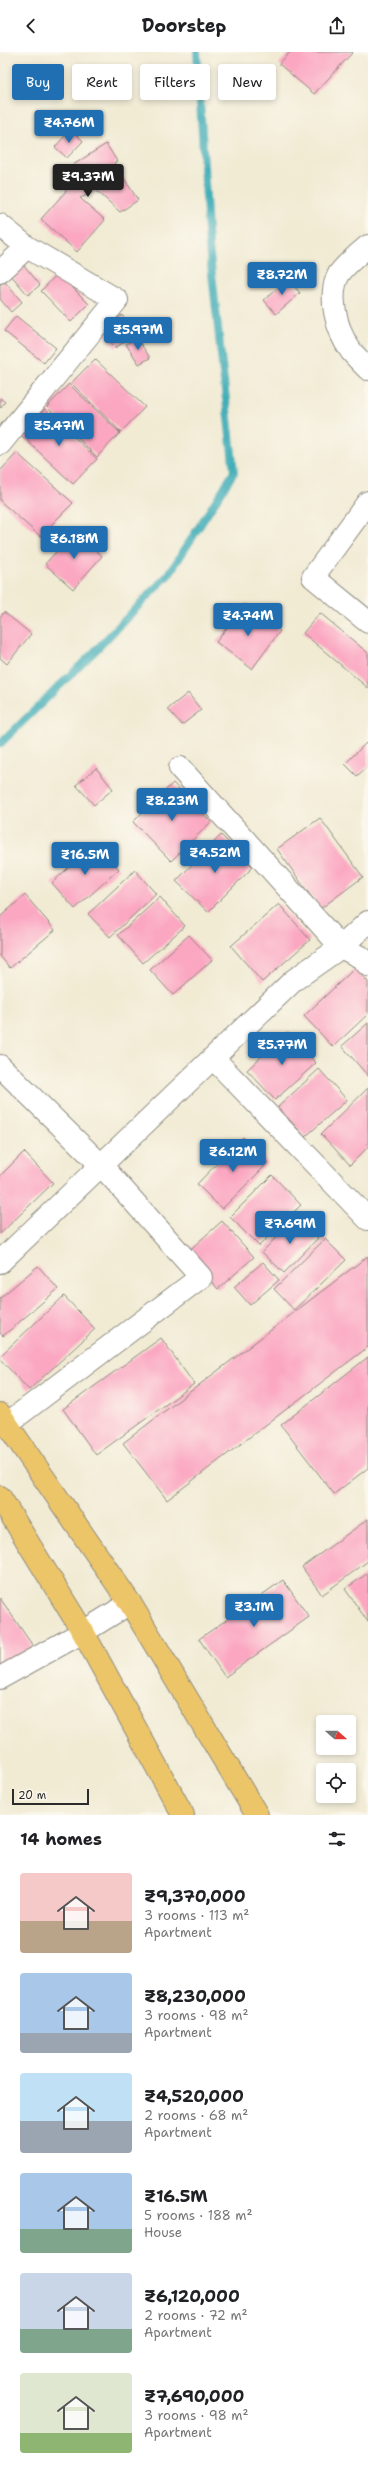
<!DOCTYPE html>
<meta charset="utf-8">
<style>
:root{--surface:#fff;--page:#f2f2f2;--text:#202124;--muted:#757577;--accent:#1f6fb2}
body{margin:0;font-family:"Shantell Sans",sans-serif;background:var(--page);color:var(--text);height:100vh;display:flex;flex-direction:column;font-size:15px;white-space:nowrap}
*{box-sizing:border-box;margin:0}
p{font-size:13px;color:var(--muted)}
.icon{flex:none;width:22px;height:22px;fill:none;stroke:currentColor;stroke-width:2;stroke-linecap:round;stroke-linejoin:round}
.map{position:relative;height:1763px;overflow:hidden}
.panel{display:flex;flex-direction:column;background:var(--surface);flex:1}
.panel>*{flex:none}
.top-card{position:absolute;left:12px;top:12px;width:344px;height:36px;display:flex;gap:8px}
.needle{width:26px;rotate:111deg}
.tools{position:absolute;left:316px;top:1663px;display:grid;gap:8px}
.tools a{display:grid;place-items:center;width:40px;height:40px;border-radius:4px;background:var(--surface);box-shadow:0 2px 6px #0003;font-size:20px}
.scale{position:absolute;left:12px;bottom:10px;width:77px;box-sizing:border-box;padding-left:4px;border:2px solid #2b2b2b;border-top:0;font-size:11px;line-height:14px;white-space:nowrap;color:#2b2b2b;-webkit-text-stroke:3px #fbf7ec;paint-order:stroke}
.price{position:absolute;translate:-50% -34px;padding:0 9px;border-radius:4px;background:var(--accent);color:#fff;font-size:13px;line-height:26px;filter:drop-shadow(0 1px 2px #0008)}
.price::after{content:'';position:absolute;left:50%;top:24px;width:12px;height:9px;margin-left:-6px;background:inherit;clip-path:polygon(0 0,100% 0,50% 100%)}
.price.on{background:#222;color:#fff}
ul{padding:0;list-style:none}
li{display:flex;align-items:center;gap:12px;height:100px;padding:0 20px}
li span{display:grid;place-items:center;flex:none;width:112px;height:80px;border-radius:4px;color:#555}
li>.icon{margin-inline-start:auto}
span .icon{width:48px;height:48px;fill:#fffc;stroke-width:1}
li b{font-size:17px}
h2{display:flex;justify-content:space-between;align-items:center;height:48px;padding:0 20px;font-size:17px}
.tag{padding:0 14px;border-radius:4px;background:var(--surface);box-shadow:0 2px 6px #0003;font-size:14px;line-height:36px}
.tag.on{background:var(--accent);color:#fff}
header{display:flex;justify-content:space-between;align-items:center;height:52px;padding:0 20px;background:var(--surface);font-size:18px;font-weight:700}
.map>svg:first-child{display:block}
</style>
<header><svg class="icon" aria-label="back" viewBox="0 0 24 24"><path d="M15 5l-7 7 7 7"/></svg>Doorstep<svg class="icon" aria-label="share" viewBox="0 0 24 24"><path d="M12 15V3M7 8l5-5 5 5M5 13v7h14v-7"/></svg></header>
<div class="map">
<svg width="368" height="1763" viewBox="0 0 368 1763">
<rect width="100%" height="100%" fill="#fbf7ec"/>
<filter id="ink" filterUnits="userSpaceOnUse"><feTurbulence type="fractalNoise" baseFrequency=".025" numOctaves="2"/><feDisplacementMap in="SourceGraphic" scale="8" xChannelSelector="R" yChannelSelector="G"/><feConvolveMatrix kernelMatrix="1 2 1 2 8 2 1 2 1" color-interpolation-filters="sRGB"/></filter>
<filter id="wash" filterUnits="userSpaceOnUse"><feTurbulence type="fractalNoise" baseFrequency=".012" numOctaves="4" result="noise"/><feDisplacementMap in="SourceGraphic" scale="16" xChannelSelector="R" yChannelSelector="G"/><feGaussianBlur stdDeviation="0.9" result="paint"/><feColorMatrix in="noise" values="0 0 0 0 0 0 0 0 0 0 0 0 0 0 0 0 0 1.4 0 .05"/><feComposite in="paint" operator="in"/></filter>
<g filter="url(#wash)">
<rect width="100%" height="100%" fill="#f1ebd4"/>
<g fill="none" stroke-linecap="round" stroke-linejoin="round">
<path stroke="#3aabb6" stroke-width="8" d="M0 692 93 601 169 522 234 420 209 195 197 0"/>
</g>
<g id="blocks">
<path fill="#fba7c2" d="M290 0H353L314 42 279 12Z
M71 77 83 89 67 106 55 95Z
M106 92 117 109 114 111 138 148 120 160 97 139 80 146 105 168 77 200 41 167 66 139 63 126 75 118 73 113Z
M23 212 40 233 28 243 10 222Z
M58 221 89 252 71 270 41 239Z
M288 227 300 241 276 262 264 248Z
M4 229 22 250 11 260 0 247V233Z
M122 263 136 282 115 296 102 278Z
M16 264 56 296 44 311 4 279Z
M137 286 150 306 139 312 126 292Z
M95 307 145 355 121 380 71 331Z
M69 332 120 381 97 405 47 355Z
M0 346 5 350 0 356Z
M45 357 97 407 73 432 21 383Z
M17 401 73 451 40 484 0 449V419Z
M75 479 102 504 73 537 45 512Z
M245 552 280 579 252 617 216 590Z
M4 560 31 582 7 612 0 606V565Z
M320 561 368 601V636L303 581Z
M188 641 201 658 182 673 168 657Z
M366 691 368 693V714L357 724 345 712Z
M96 716 113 737 94 753 76 733Z
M173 731 211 770 171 809 133 770Z
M320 766 363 825 320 857 277 797Z
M221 783 253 815 208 860 176 829Z
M95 791 119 817 75 857 52 831Z
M135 818 156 842 110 885 88 862Z
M25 843 55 878 10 916 0 904V865Z
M160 845 185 874 143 911 118 883Z
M279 852 310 888 262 930 231 894Z
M189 883 212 908 173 943 150 918Z
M355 916 368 930V962L333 995 304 964Z
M368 971V1024L342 994Z
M288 980 316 1011 275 1048 247 1018Z
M319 1017 347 1048 305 1085 278 1055Z
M368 1036V1095L350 1113 321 1082Z
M243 1085 268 1111 222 1157 197 1132Z
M24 1100 53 1131 0 1182V1124Z
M272 1123 301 1153 259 1194 230 1165Z
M296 1165 318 1186 284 1221 262 1200Z
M222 1169 254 1205 218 1237 186 1201Z
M325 1187 346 1208 294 1258 274 1237Z
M368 1204V1295L167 1448 123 1391Z
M263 1210 279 1228 250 1253 234 1235Z
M38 1214 58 1237 3 1284 0 1281V1246Z
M64 1244 95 1277 29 1338 0 1307V1304Z
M161 1286 194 1332 96 1403 63 1357Z
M368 1305V1416L334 1442 281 1373Z
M368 1467V1509L322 1543 302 1515Z
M368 1521V1570L345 1537Z
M283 1528 309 1565 225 1625 199 1587Z
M0 1546 33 1594 0 1616Z"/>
</g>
</g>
<g filter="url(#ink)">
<use href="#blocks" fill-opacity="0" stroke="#8e8b80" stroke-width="1"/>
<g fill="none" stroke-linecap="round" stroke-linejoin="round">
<defs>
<path id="minor" d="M0 173 27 195 117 248 0 392
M368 194C359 202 346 212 339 222 327 243 337 280 351 299 356 305 362 311 368 317
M0 220 27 195
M368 450 313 525 368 570
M180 716 341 895 362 906 368 913
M213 1006 368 1167
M0 1014 102 1114 201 1225 8 1371
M0 1210 294 928 341 895 368 870
M0 1626 83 1580 130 1551"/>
<path id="major" d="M0 1362 130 1551 257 1763
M0 1445 83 1580 183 1763"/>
</defs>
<use href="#minor" stroke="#8e8b80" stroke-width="24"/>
<use href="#major" stroke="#8e8b80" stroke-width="24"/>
<use href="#minor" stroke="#fff" stroke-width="22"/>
<use href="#major" stroke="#edc569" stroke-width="22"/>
</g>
</g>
</svg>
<div class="tools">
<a><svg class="needle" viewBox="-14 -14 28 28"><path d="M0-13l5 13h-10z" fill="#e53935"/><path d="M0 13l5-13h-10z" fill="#757577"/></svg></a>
<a><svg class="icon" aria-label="locate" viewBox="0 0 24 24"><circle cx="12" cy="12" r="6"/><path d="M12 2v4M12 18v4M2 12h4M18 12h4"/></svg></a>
</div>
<div class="scale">20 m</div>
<b class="price" style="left:69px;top:92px">₹4.76M</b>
<b class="price on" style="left:88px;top:146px">₹9.37M</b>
<b class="price" style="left:282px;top:244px">₹8.72M</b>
<b class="price" style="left:138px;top:299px">₹5.97M</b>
<b class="price" style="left:59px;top:395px">₹5.47M</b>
<b class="price" style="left:74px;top:508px">₹6.18M</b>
<b class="price" style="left:248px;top:585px">₹4.74M</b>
<b class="price" style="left:172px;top:770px">₹8.23M</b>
<b class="price" style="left:215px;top:822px">₹4.52M</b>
<b class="price" style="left:85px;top:824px">₹16.5M</b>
<b class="price" style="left:282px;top:1014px">₹5.77M</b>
<b class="price" style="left:233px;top:1121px">₹6.12M</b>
<b class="price" style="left:290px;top:1193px">₹7.69M</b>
<b class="price" style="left:254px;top:1576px">₹3.1M</b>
<div class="top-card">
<a class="tag on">Buy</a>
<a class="tag">Rent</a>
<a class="tag">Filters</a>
<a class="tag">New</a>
</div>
</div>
<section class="panel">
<h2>14 homes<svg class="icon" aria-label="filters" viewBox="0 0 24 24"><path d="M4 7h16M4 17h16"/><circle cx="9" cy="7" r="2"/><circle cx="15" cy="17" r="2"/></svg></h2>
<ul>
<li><span style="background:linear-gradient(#f6c9c9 60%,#b9a48a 0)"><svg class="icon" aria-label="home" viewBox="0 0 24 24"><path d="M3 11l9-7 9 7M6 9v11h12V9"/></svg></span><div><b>₹9,370,000</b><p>3 rooms · 113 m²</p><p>Apartment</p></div></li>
<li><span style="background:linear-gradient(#a9c7e8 75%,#9aa5b1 0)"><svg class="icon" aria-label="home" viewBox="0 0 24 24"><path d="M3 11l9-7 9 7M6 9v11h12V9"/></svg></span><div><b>₹8,230,000</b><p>3 rooms · 98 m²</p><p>Apartment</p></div></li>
<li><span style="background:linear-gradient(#bfe0f5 60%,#9aa5b1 0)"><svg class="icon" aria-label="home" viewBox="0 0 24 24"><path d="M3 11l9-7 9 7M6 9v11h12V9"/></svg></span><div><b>₹4,520,000</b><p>2 rooms · 68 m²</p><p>Apartment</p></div></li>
<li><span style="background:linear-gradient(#a9c7e8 70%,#7fa58c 0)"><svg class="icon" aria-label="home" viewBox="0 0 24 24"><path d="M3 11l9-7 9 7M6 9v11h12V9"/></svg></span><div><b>₹16.5M</b><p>5 rooms · 188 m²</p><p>House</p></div></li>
<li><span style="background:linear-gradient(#c9d6e8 70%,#7fa58c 0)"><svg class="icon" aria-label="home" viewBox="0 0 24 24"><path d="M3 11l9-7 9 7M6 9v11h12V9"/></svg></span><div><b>₹6,120,000</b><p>2 rooms · 72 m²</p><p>Apartment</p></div></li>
<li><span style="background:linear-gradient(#dfe7d0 75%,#8fb573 0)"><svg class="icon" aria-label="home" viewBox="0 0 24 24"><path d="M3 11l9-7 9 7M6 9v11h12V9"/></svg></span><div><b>₹7,690,000</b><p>3 rooms · 98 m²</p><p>Apartment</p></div></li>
</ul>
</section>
